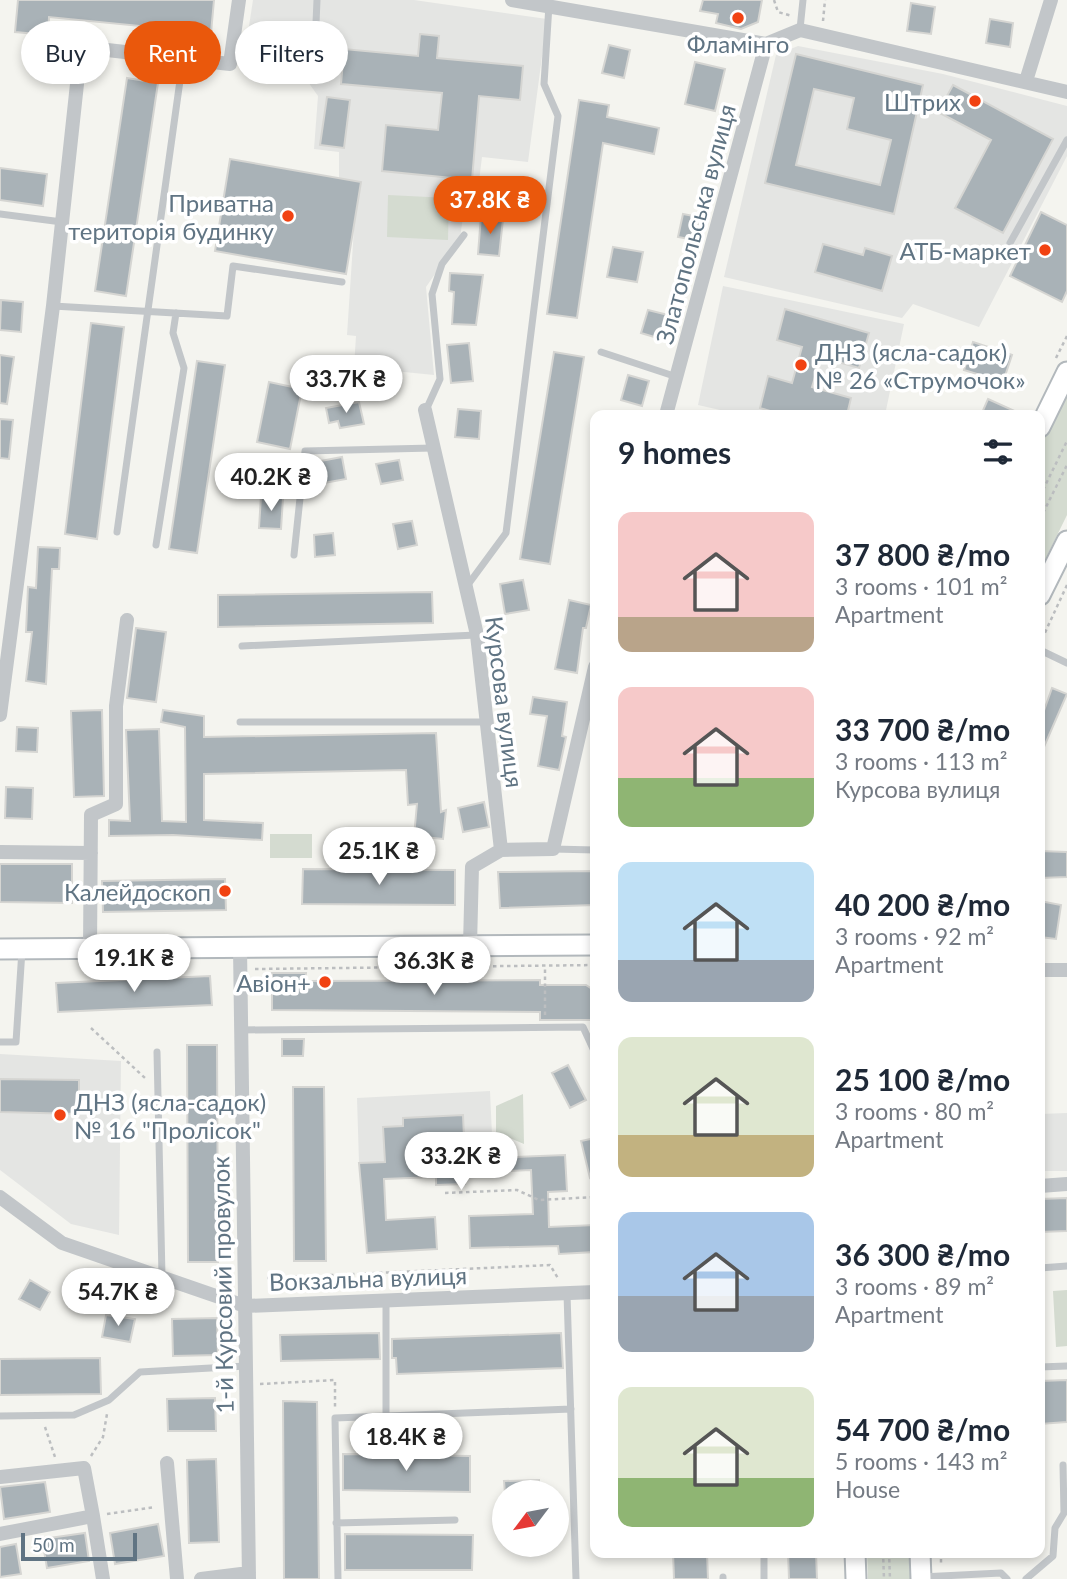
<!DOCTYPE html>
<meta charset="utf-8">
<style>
:root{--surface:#fff;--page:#f6f6f7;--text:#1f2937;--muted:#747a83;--accent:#ea580c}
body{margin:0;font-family:Lato,sans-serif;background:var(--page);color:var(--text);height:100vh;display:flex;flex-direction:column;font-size:26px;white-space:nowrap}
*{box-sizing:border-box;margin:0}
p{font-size:23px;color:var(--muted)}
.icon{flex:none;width:38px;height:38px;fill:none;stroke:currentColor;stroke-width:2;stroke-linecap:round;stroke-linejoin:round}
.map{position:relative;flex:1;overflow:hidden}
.panel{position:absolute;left:590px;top:410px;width:455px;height:1148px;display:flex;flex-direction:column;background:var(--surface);border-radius:14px;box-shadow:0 4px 10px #0003}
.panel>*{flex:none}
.guide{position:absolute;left:21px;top:21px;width:464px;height:63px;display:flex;gap:14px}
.needle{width:46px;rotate:238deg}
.buttons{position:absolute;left:492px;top:1480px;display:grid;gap:14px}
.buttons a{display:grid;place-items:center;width:77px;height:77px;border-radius:50%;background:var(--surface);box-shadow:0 4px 10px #0003;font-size:35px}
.scale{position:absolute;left:21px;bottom:18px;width:116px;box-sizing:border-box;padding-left:7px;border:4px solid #607483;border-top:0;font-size:19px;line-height:24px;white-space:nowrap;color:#607483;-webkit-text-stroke:5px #fff;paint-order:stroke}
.price{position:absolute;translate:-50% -60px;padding:0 16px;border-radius:24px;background:#fff;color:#222;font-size:23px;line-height:46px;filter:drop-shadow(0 2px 4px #0008)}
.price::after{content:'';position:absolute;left:50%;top:42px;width:21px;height:16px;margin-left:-10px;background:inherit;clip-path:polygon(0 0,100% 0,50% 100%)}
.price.selected{background:var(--accent);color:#fff}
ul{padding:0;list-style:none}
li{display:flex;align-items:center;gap:21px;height:175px;padding:0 28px}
li span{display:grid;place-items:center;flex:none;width:196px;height:140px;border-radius:14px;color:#555}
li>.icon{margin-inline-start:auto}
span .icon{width:84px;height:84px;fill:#fffc;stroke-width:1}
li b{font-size:30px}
h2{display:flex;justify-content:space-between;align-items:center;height:84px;padding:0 28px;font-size:30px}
.pill{padding:0 24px;border-radius:32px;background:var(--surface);box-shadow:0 4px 10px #0003;font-size:24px;line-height:63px}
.pill.selected{background:var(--accent);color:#fff}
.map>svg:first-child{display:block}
</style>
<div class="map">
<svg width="1067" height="1579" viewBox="0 0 1067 1579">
<rect width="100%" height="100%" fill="#f4f4ef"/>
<path fill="#e4e5e3" d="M253 0H414L547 19 528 162 482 157 478 189 466 196 460 238 426 287 434 375 354 367 356 336 347 335 357 183 339 180V152L314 149 318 96 301 72 243 65Z
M798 46 943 74 1067 106V156L979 327 913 304 902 318 724 277 776 55Z
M723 286 904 324 885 415H742L698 405Z
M0 1054 121 1061 119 1235 71 1224 0 1170Z
M490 1091 493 1157 359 1163 357 1098Z
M1067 1113V1171H1040V1114Z"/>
<path fill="#d4dbd0" d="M388 195 449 198 448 240 387 237Z
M1067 389V515L1040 570V443Z
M270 834H312V858H270Z
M523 1094 524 1144 496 1132V1106Z
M1067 1290V1346L1056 1347 1053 1291Z
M867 1552H910L911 1579H868Z"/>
<path fill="#a9b2b7" stroke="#d5d5d2" stroke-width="2" fill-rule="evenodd" d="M18 0H214L211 33 49 17 48 35 15 32Z
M703 0H762L758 22 741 29 716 23 718 14 700 11Z
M911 3 935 7 931 34 907 31Z
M990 19 1013 23 1010 47 986 43Z
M420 34 439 36 437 58 523 66 520 100 479 96 472 180 382 171 386 125 438 130 442 93 341 84 344 49 418 56Z
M609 45 630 50 624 78 602 73Z
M796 54 923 85 894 214 765 183ZM814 89 854 98 847 129 891 140 880 185 796 165Z
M695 62 725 69 715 111 685 104Z
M127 78 158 83 126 296 95 291Z
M953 85 1053 139 1003 233 955 208 991 140 938 112Z
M327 97 350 100 344 148 320 145Z
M579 100 609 105 607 117 659 128 654 154 603 143 577 318 547 314Z
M230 159 361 182 346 274 215 251Z
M0 168 47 174 43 206 0 200Z
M1041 212 1067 225V291L1062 302 1010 276Z
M683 214 699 217 695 240 678 237Z
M481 216 503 219 499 256 478 254Z
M823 244 863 255 865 248 892 256 882 291 815 272Z
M613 247 643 252 637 282 607 277Z
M450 273 483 275 476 325 452 324 454 292 449 291Z
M1 300 23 302 21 332 0 330Z
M785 309 869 333 859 368 821 357 812 387 851 398 847 415H783L760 408 768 376 792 383 802 347 777 340Z
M648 310 668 315 661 339 641 333Z
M91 323 124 327 97 539 65 534Z
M973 342 1012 355 1003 382 964 370Z
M469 343 473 381 451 383 447 345Z
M554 352 584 357 550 564 520 559Z
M0 355 14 357 7 404 0 403Z
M197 361 225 365 197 553 169 549Z
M628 375 649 381 642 406 621 400Z
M269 382 302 389 290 449 257 442Z
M988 399 1023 415H981Z
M359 402 364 424 340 428 338 421 329 423 326 408Z
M458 409 481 411 479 439 455 437Z
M0 419 13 420 9 459 0 458Z
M342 457 346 479 313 485 310 463Z
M399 460 403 480 381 484 376 464Z
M261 496 283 498 281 529 259 528Z
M412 521 417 545 398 549 393 524Z
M333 533 335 555 315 557 314 535Z
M38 547 60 548 59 569H52L46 684 26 681 32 632H26L28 587 36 588Z
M523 580 529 610 505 614 500 584Z
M432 592 433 623 218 627V595Z
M569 600 591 605 586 628H583L577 673 555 669Z
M136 628 166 632 156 702 127 698Z
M1052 688 1067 694 1040 756V722Z
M533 697 567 702 562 736 566 737 559 770 538 766 547 716 530 714Z
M102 710 104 796 74 797 71 711Z
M163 710 204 716V737L436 733 441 812 446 810 443 839 414 836 417 804 408 805 406 770 204 774V820L263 823 262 840 173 835 109 836V820L130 821 126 730 159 729 162 821 186 822 185 727 161 722Z
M17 727 38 728 37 752 16 751Z
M6 787 33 788 32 819 5 818Z
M484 802 489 827 463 832 458 808Z
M1040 851 1067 852V877L1040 878Z
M0 864H72V903L0 902Z
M303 869 455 870V905L302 904Z
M595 871V905L500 908 498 872Z
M225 879 226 910 103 912 102 881Z
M1040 901 1061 905 1056 939 1040 937Z
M272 973H306L305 981 540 980V985H586L595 991V1020H540V1012L272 1010Z
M210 976 212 1005 58 1012 56 983Z
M282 1039H304L303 1056H282Z
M187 1045H217L218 1262H188Z
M568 1065 586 1100 570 1108 552 1073Z
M0 1079 79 1080V1114L0 1112Z
M293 1087H324L326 1261H294Z
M463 1115 465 1159 565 1155 567 1191 548 1192 549 1227 595 1225V1252L559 1254 558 1246 470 1248 469 1216 533 1214 531 1170 465 1173V1184L436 1185V1177L384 1179 386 1220 435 1217 437 1249 367 1253 359 1163 385 1162 383 1127 403 1126V1118Z
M595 1138V1177L590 1178 581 1141Z
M1067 1198V1231L1040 1232V1199Z
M30 1280 50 1292 40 1310 19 1299Z
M106 1315 135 1319 130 1342 102 1337Z
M217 1318 218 1355 173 1356 172 1319Z
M379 1333 380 1359 281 1361 280 1335Z
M561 1333 563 1368 397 1374 396 1358H392V1339Z
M100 1358 101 1394 0 1395V1359Z
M1067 1380V1422L1040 1424V1381Z
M215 1398 216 1431H168L167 1399Z
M283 1401 317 1402 319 1579H284Z
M343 1454 470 1456V1492L343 1490Z
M216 1459 219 1542 189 1543 187 1460Z
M539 1480V1493H505L504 1481Z
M45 1482 50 1512 4 1519 0 1487Z
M158 1524 164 1556 115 1564 110 1533Z
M85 1533 89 1561 47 1568 42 1539Z
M345 1534 473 1535 472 1570H345Z
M16 1544 21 1574 0 1577V1547Z
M673 1552H707L708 1579H674Z
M788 1552H816L817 1579H789Z"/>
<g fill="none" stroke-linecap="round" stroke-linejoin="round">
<defs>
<path id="secondary" d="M1040 427 1067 372
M1040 595 1067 541
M0 949 595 945
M855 1552 856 1579
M920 1552 921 1579"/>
</defs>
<use href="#secondary" stroke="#b2b8bc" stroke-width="23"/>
<path stroke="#bcbec0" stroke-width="2.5" stroke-dasharray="3.5 3.5" stroke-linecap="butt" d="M774 0 778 12 792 16
M823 21 825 0
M1056 358 1067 336
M1040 496 1067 441
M1040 519 1067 465
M1042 639 1067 585
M255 969 595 965
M545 1015V966
M91 1028 145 1078
M445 1193 517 1190 539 1200 595 1197
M267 1278 550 1265 559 1280
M260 1384 335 1380V1407
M45 1427 55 1457
M91 1456 103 1437 107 1414
M107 1514 155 1507
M883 1552 884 1579
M889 1552 890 1579
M941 1552V1566"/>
<path stroke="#c2c6c9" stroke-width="7" d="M316 23 317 0
M800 29 803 0
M0 214 62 222
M1010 243 1067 140
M53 306 227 316 233 266 342 282
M601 352 677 377
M426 410 440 379 432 294 442 264 464 235
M117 532 183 59
M156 545 184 368 173 333 176 313
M294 555 305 451 433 448
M467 586 506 533 558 116 544 84 549 5
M242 646 476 635
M1040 650 1067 663
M240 722H485
M553 849 595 850
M241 1030 583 1027 595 1053
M0 1042H16L22 950
M157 1052 162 1276
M1040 1268 1067 1266
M567 1294 576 1579
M386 1301V1416
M1040 1367 1067 1366
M0 1416 74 1415 109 1400 140 1372 246 1366
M336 1523 455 1520
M764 1552V1579
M723 1577V1579
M921 1577 1001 1573 1007 1579
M338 1579 335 1418 571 1409
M1026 1579 1053 1556 1055 1528 1064 1513 1063 1465"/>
<path stroke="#c2c6c9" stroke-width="14" d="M512 0 766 44 800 30 1067 92
M1026 81 1051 0
M425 410 477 635 501 850 472 867 470 945
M666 415 766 44
M0 715 53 306 81 47 230 64 239 0
M501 850 553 849 595 667
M0 852 91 853
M240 948 249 1579
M90 949 91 815 116 804V706L127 620
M1040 970H1067
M1040 1186 1067 1184
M0 1197 62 1243 245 1306 595 1292
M167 1463 177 1579
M0 1477 84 1468 93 1516
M0 1534 93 1516 103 1579
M201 1579 249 1573"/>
<use href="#secondary" stroke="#fff" stroke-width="19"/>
</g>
<g fill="#f14212" stroke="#fff" stroke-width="2.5">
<circle cx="738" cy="18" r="7"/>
<circle cx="975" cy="101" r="7"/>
<circle cx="288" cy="216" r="7"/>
<circle cx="1045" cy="250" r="7"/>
<circle cx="801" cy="365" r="7"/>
<circle cx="225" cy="891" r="7"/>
<circle cx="325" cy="982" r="7"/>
<circle cx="60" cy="1115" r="7"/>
</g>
<g text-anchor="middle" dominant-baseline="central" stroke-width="7" stroke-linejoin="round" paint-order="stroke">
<g font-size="24" fill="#607483" stroke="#fff" text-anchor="end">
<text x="738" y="43" text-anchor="middle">Фламінго</text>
<text x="961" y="101">Штрих</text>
<text x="274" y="202">Приватна<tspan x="274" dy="28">територія будинку</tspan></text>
<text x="1031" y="250">АТБ-маркет</text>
<text x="815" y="351" text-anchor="start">ДНЗ (ясла-садок)<tspan x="815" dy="28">№ 26 «Струмочок»</tspan></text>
<text x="211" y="891">Калейдоскоп</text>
<text x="311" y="982">Авіон+</text>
<text x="74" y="1101" text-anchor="start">ДНЗ (ясла-садок)<tspan x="74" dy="28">№ 16 "Пролісок"</tspan></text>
</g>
<g font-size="24" fill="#607483" stroke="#fff">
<text transform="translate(695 224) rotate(-75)">Златопольська вулиця</text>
<text transform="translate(505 702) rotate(83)">Курсова вулиця</text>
<text transform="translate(368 1278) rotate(-2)">Вокзальна вулиця</text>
<text transform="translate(222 1285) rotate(-91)">1-й Курсовий провулок</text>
</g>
</g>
</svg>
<div class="buttons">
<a><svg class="needle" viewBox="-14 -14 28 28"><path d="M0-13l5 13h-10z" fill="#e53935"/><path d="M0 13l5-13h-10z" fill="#747a83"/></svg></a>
</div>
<div class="scale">50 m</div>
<b class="price selected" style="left:490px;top:236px">37.8K ₴</b>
<b class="price" style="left:346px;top:415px">33.7K ₴</b>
<b class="price" style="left:271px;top:513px">40.2K ₴</b>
<b class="price" style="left:379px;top:887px">25.1K ₴</b>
<b class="price" style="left:134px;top:994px">19.1K ₴</b>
<b class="price" style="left:434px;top:997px">36.3K ₴</b>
<b class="price" style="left:461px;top:1192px">33.2K ₴</b>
<b class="price" style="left:118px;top:1328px">54.7K ₴</b>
<b class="price" style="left:406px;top:1473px">18.4K ₴</b>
<div class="guide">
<a class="pill">Buy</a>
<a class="pill selected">Rent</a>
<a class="pill">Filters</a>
</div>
<section class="panel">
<h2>9 homes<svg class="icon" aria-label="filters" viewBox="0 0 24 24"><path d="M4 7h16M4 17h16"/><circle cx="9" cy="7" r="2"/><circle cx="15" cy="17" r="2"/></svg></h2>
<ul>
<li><span style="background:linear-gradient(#f6c9c9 75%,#b9a48a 0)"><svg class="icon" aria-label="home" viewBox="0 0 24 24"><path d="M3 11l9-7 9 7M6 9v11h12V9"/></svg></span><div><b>37 800 ₴/mo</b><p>3 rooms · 101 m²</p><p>Apartment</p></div></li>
<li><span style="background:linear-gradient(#f6c9c9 65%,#8fb573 0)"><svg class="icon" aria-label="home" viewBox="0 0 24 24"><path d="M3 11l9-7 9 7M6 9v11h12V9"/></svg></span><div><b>33 700 ₴/mo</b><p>3 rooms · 113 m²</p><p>Курсова вулиця</p></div></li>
<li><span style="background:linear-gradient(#bfe0f5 70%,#9aa5b1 0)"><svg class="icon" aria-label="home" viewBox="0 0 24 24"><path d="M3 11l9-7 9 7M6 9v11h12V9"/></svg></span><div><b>40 200 ₴/mo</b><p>3 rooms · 92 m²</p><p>Apartment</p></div></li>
<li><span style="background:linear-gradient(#dfe7d0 70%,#c2b280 0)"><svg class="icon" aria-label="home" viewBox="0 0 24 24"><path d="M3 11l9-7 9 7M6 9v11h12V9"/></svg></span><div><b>25 100 ₴/mo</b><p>3 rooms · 80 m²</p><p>Apartment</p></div></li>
<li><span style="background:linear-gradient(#a9c7e8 60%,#9aa5b1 0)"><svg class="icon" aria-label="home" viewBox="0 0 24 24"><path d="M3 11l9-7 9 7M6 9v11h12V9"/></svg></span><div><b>36 300 ₴/mo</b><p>3 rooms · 89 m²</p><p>Apartment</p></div></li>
<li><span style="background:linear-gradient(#dfe7d0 65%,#8fb573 0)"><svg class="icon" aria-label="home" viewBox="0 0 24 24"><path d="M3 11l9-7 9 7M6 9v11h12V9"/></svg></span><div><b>54 700 ₴/mo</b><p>5 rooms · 143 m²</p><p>House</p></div></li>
</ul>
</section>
</div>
